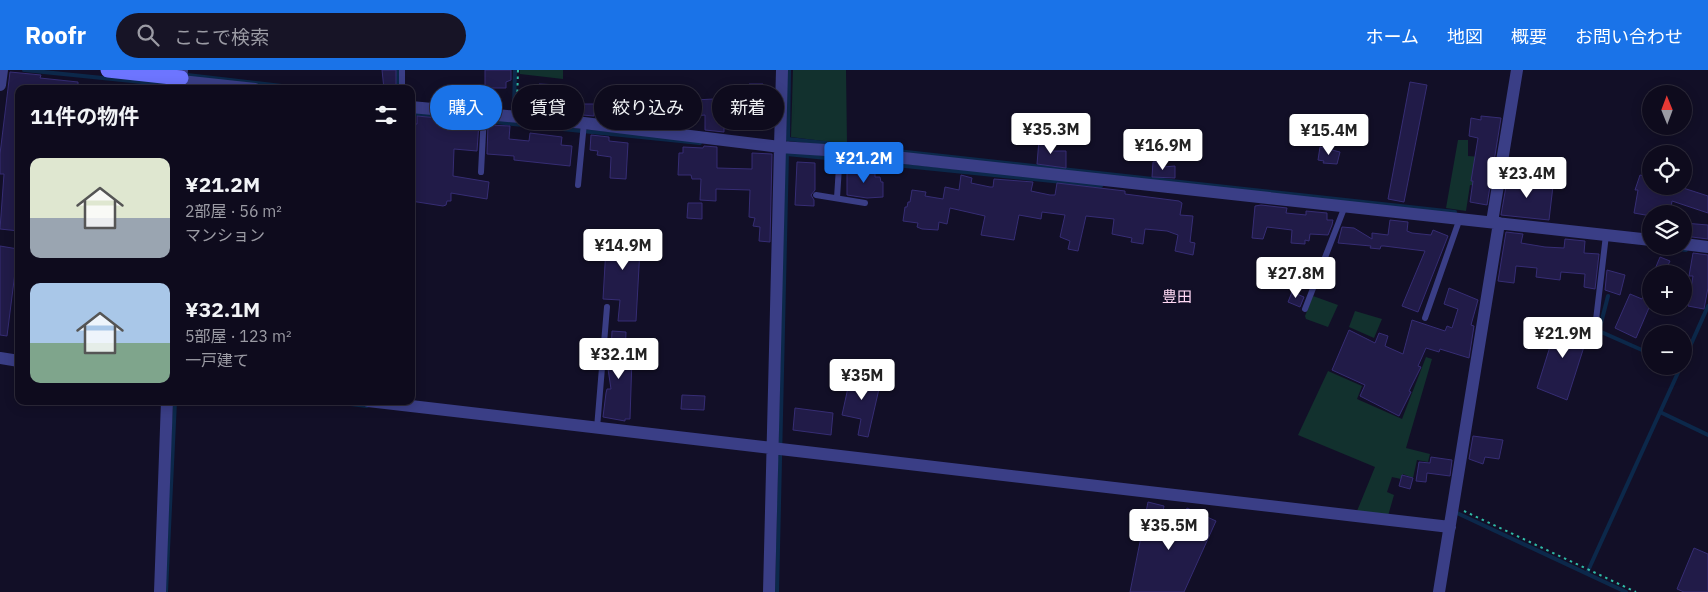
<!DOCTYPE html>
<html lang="ja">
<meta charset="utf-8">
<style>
:root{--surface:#0e0b1d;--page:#171426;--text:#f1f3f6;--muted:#9b9ba4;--line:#2e2b3b;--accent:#1a73e8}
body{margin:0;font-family:"IBM Plex Sans","Noto Sans JP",sans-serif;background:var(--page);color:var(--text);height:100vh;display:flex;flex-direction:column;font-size:19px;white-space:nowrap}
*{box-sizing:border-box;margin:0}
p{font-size:16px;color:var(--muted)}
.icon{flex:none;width:28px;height:28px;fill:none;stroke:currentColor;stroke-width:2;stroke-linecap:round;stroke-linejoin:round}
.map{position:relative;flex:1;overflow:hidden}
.side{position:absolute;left:15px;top:15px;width:400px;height:320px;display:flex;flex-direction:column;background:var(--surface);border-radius:10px;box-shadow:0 2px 12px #0003,0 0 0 1px var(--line)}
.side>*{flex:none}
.banner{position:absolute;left:430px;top:15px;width:475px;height:45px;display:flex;gap:10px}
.needle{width:32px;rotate:359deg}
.fabs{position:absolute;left:1642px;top:15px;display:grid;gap:10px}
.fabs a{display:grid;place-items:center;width:50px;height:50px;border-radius:50%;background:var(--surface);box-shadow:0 2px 12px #0003,0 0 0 1px var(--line);font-size:25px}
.price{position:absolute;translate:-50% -42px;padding:0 11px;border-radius:5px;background:#fff;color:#222;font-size:16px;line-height:32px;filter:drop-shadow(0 1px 2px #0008)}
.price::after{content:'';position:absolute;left:50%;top:30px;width:15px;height:11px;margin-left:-8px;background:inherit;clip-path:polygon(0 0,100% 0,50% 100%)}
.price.selected{background:var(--accent);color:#fff}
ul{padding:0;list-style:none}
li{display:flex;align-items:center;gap:15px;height:125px;padding:0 15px}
li span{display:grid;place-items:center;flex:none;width:140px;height:100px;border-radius:10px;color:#555}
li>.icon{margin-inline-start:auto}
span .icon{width:60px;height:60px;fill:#fffc;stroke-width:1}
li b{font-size:21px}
h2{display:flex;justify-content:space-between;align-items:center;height:60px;padding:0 15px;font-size:21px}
.chip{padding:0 18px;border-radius:22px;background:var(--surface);box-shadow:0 2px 12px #0003,0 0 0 1px var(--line);font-size:18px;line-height:45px}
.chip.selected{background:var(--accent);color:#fff}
header{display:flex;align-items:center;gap:30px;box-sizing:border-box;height:70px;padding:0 25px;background:var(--accent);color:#fff}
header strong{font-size:24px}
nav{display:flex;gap:28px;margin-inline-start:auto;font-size:18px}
.search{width:350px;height:45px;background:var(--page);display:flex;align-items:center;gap:12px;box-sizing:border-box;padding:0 18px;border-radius:28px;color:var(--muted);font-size:19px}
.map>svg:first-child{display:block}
</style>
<header>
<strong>Roofr</strong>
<div class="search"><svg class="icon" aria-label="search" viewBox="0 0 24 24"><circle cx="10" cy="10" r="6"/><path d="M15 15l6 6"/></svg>ここで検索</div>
<nav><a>ホーム</a><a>地図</a><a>概要</a><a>お問い合わせ</a></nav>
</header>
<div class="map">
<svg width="1708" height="522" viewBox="0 0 1708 522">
<rect width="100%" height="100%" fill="#120f27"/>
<path fill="#12312e" d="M520 0H563V9L520 4Z
M793 0H846L847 74 791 67Z
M1458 70H1468V86L1482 87V93L1499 96 1492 118 1470 115 1466 141 1446 138Z
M1313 226 1338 235 1328 257 1306 249 1305 246Z
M1355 241 1382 249 1374 268 1349 257Z
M1426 287 1432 289 1406 378 1430 384 1428 392 1417 390 1413 408 1403 404 1401 409 1392 407 1387 422 1394 425 1388 446 1357 441 1375 397 1298 365 1328 301 1362 316 1357 329 1402 349Z"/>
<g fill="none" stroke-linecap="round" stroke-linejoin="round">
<path stroke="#0c284a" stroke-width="4" d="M24 0 181 16
M398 0V19
M187 5 308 19
M514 39 515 0
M416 44 700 73
M788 69 843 75
M788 70 789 0
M897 81 1455 142
M787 84 1101 116
M1654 176 1686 180
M1608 226 1599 261 1651 284
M1684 290 1708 236
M327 331 367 336
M1660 342 1708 365
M1457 443 1626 522
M1587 503 1681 296
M166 522 175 331
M777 522 787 82"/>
</g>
<path fill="#211b48" stroke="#362d74" d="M382 0H396V19H384Z
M485 0H511V10L506 12V18H485Z
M10 2 41 5 40 8 78 12V19H19V161L0 159 4 104H0V84Z
M1410 12 1427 15 1404 132 1388 129Z
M539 14 560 15V27H582V34H594V46L537 41Z
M749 14H763V23L768 24 767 49H770V58H724V62L705 60V45L695 46 694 30 714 29V40H748Z
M417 46 479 52 477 81 454 79 453 106 489 112 487 129 451 123V131H447L446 135 443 136 411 131 415 77 411 76V54H417Z
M1481 46 1501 48 1487 135 1470 132 1473 111H1471L1478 68 1469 66 1471 48 1481 50Z
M488 55 510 56 509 69 529 71 530 63 562 67 561 75 572 76 570 96 514 90V86L487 84Z
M591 65 609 67V71L628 73 626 109 610 108 611 87 597 85 598 81 590 80Z
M1039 70H1052L1051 81H1066V98L1037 94Z
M704 76 717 77V98L752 99V83L772 84 770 172 759 171 760 157 753 156 755 148 749 147 750 120 716 119V131L700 130 701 109H692L691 105H678L679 83H683V77L703 78Z
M1320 77 1340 82 1337 94 1323 93 1324 91 1318 90Z
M797 92 815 93V120L811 125 814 130V136L795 135Z
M1153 92H1163V97L1175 96V108L1152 107Z
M847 99H875V107H880L881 112H883V127L867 128 847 125Z
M961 105 972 108 971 113 990 117H993L994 109 1033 112 1031 121 1050 125H1055L1057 113 1125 121V124L1179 131 1182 133 1180 145 1193 146 1190 172 1195 173 1193 185 1175 181 1178 165 1167 161 1145 159 1143 174 1131 172 1132 168 1112 164 1114 149 1086 146 1078 181 1068 179 1070 171 1060 167 1065 145 1042 142 1041 149 1019 145 1014 170 981 165 985 146 950 138 947 154 939 152 938 160 922 159 917 157 918 153 903 151 905 137H907L908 132H910L912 120 926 122 925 126 943 129 945 117 959 120Z
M1508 105 1532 109 1531 113 1553 116 1549 150 1501 145Z
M1640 105 1651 108V116H1677L1708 126V143L1672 131 1670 144H1651V146L1634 143 1638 120H1635Z
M688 133H702V149L687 148Z
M1261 135 1287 138 1286 143 1306 145V141L1327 143V150H1333L1332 155 1328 165 1310 164 1309 171 1305 170V174L1291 173 1292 160 1267 157 1263 169 1252 168 1255 136Z
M1390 150 1408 152 1407 161 1412 163 1431 165 1433 160 1448 166 1418 242 1402 236 1425 181 1384 176H1381L1380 179 1370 178 1371 176 1338 173 1342 157 1354 158 1372 169V163L1388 165Z
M1684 153 1708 155V169L1684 166Z
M607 160 641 161 636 251H618L620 230 603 229Z
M1506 162 1523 164 1521 173 1545 177 1564 178 1565 169 1585 171 1584 183 1599 184 1595 219 1584 217 1585 204 1561 202 1560 210 1536 207 1537 198 1516 196 1514 213 1498 211Z
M0 176 18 179 7 266 0 265Z
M1693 183 1708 185V218L1704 239 1688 236 1693 206H1689Z
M1660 187 1670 191 1664 204H1653Z
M1607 200 1625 205 1620 225 1605 220Z
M1651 208V233L1636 268 1615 258 1630 224 1642 229Z
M1449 218 1478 230 1471 255 1474 256 1469 288 1440 279 1439 282 1426 278 1418 296 1421 297 1409 321 1411 322 1399 346 1360 326 1365 315 1332 300 1349 260 1375 273 1379 263 1388 266 1385 276 1403 284 1412 250 1445 261 1447 256 1452 258 1458 239 1444 234Z
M1292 222 1304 227 1300 237 1288 232Z
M1559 248 1584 256 1583 259 1589 261 1567 330 1537 318Z
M612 261 626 262 625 286 632 287 630 349H625V351L603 347 606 323 607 319H611L607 292 608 285H611Z
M851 304 881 310 868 367 858 365 861 349 842 345Z
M682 325 705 326 704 340 681 339Z
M795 338 833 343 831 365 793 360Z
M1473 366 1503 370 1499 389 1485 387 1483 394 1469 389Z
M1431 387 1452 390 1450 406 1427 403 1426 412 1416 411 1419 392 1430 393Z
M1402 405 1413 408 1410 419 1399 416Z
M1148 432 1164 436 1161 452 1179 456 1187 438 1216 451 1184 522H1130Z
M1694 478 1708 484V522H1684L1677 519Z"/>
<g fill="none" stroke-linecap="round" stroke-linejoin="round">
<path stroke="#2fbaa6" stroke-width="2" stroke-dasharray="2.5 4" stroke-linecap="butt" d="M517 35 518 0
M1464 441 1636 522"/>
<path stroke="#3a3e86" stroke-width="6" d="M402 0V19
M481 102 484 44
M578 115 584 53
M816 125 865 133
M837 128 840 81
M1305 239 1345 136
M1425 248 1460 148
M1596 250 1606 165
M597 358 607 237"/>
<path stroke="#3a3e86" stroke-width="12" d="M182 0 181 11 255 19
M0 15 2 0
M411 37 584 53 780 77 782 0
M1492 152 1517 0
M1684 174 1708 177
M0 288 19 291
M368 331 1450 457
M160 522 167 331
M769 522 780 77 840 81 1651 170
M1439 522 1499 153"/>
<path stroke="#6d75ff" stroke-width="15" d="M108 0 181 8"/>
</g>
<g text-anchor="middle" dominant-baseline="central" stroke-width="5" stroke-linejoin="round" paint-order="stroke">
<g font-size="15" fill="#ffd8f4" stroke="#120f27">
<text x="1177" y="226">豊田</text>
</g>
</g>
</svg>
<div class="fabs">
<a><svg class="needle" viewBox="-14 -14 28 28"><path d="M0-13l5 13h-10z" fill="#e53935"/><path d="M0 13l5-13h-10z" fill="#9b9ba4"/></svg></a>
<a><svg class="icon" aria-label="locate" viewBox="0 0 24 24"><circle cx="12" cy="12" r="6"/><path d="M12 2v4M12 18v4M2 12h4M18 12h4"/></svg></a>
<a><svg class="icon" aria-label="layers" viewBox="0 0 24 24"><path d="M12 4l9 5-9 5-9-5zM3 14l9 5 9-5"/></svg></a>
<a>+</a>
<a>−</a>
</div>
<b class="price" style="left:1051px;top:85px">¥35.3M</b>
<b class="price" style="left:1329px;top:86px">¥15.4M</b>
<b class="price" style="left:1163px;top:101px">¥16.9M</b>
<b class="price selected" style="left:864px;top:114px">¥21.2M</b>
<b class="price" style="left:1527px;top:129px">¥23.4M</b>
<b class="price" style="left:623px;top:201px">¥14.9M</b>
<b class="price" style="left:1296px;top:229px">¥27.8M</b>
<b class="price" style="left:1563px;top:289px">¥21.9M</b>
<b class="price" style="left:619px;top:310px">¥32.1M</b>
<b class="price" style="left:862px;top:331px">¥35M</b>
<b class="price" style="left:1169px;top:481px">¥35.5M</b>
<div class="banner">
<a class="chip selected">購入</a>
<a class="chip">賃貸</a>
<a class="chip">絞り込み</a>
<a class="chip">新着</a>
</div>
<section class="side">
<h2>11件の物件<svg class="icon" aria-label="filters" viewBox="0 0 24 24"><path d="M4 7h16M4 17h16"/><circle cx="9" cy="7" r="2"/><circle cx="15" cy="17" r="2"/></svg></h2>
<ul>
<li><span style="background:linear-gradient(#dfe7d0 60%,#9aa5b1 0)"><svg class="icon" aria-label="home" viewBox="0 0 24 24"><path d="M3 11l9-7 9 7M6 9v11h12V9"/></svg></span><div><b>¥21.2M</b><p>2部屋 · 56 m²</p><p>マンション</p></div></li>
<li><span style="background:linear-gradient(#a9c7e8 60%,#7fa58c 0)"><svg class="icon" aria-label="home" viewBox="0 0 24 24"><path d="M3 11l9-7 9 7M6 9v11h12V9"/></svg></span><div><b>¥32.1M</b><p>5部屋 · 123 m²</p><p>一戸建て</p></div></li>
</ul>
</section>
</div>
